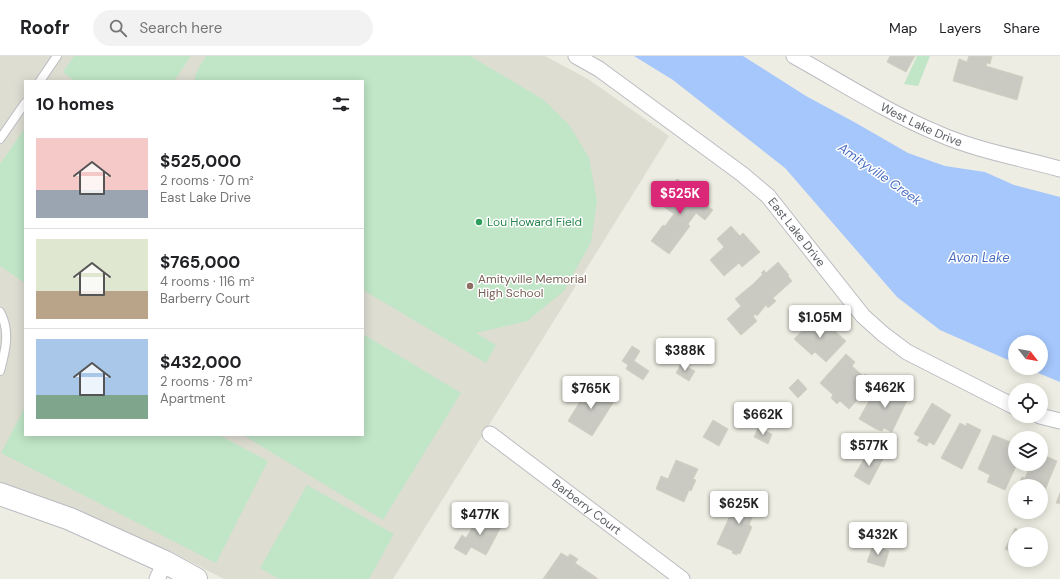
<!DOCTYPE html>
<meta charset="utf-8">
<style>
:root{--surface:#fff;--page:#f2f2f2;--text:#202124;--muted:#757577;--line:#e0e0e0;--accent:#db2777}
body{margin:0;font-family:"DM Sans",sans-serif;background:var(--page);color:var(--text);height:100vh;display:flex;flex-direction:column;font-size:15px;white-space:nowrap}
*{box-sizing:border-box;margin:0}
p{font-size:13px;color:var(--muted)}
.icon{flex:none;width:22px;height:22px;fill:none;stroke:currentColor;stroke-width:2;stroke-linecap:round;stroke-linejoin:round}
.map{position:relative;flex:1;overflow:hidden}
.panel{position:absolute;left:24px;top:24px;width:340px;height:356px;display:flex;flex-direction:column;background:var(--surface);border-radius:0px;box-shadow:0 2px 10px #0003}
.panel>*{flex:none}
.needle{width:26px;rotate:121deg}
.buttons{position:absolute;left:1008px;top:279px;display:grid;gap:8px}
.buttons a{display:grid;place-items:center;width:40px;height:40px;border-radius:50%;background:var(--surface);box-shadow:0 2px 10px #0003;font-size:20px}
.price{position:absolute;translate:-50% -34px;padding:0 9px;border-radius:4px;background:#fff;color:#222;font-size:13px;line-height:26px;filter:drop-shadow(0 1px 2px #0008)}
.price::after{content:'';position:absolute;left:50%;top:24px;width:12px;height:9px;margin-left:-6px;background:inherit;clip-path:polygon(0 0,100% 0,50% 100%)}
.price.selected{background:var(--accent);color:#fff}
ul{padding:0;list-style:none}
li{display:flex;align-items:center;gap:12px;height:100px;padding:0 12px}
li+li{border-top:1px solid var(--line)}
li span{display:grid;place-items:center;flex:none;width:112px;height:80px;border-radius:0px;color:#555}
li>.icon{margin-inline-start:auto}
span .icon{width:48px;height:48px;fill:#fffc;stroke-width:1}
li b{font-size:17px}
h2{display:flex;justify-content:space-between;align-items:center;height:48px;padding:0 12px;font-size:17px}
header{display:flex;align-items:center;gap:24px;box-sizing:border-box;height:56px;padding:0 20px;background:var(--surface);border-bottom:1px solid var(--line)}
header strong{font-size:19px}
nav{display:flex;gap:22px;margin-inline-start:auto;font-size:14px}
.search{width:280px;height:36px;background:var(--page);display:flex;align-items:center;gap:10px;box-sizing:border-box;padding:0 14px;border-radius:22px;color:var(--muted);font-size:15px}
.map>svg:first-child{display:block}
</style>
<header>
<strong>Roofr</strong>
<div class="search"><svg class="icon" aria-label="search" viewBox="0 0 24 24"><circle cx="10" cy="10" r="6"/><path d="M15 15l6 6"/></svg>Search here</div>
<nav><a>Map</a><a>Layers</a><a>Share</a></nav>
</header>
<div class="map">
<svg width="1060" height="523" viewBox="0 0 1060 523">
<rect width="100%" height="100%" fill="#eeede3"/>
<path fill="#deddd2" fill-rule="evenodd" d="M0 0H545L588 23 669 80 393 523H224L168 494 0 427ZM25 25H363V379H25Z"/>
<path fill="#c0e5c7" d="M74 0H191L174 25H75L63 16Z
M206 0H470L544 44 570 70 589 102 597 145 591 186 564 235 527 265 476 277 496 289 486 307 363 234V25H194L197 15Z
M917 0H930L918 30 904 28Z
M25 72V227L0 210V108Z
M363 278 461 337 383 464 243 379H363Z
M25 351V379H219L268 405 216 507 1 397Z
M307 429 394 478 369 523H279L260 512Z"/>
<path fill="#a5c7fc" d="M634 0H743L806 40 856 67 908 97 945 110 985 116 1014 129 1060 141V326L1026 312H1041V286H1015V307L940 274 897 241 785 112 673 24Z"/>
<path fill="#cacac3" stroke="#d2d0c2" d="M890 0H915L906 16 887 6Z
M969 0H992L990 8 987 7 986 10 1023 21 1017 44 953 25 959 3 967 6Z
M677 123 695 135 704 143 702 146 713 154 705 164 696 157 688 168 690 170 669 198 651 185 663 169 665 170 674 158 663 150 666 146 662 143Z
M731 170 740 180 743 177 760 196 742 211 739 207 724 220 710 204 724 191 717 183Z
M778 206 789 219 788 220 792 225 773 242 776 245 768 252 766 249 757 260 756 258 753 260 757 265 741 279 727 263 741 250 735 243 753 228 763 218 761 217 764 214 766 217Z
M817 259 846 285 826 306 815 296 812 299 794 283Z
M632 290 640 295 634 305 649 315 643 324 626 313 628 309 622 305Z
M846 298 855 306 852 310 863 320 865 318 874 326 849 353 840 345 837 348 831 342 833 339 820 327Z
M681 308 695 315 689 325 676 317Z
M798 323 807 333 798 342 789 332Z
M592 326 605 334 601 339 613 347 592 380 568 365Z
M890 328 910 338 892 376 884 372 882 375 876 373 859 363 875 334 884 339Z
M932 347 951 359 934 389 929 386 927 390 917 385 920 381 914 378Z
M713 364 728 373 719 390 703 381Z
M960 367 966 370 967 367 981 374 962 413 941 402Z
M758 372 772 378 768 388 754 381Z
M993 379 1015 388V408H1017L1005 434 987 426 990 419 978 413Z
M870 393 884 401 869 429 854 420Z
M1041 398 1057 405 1043 439 1041 438V430H1018L1022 421 1025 422 1031 408H1041Z
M676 404 698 413 693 423 696 424 691 435 689 434 684 446 656 433 661 420 668 423Z
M1060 437V448L1056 447Z
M742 438 759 445 749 469 752 471 740 498 737 497V499L732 497 733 495 717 488 733 453 735 454Z
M482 458 502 469 486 499 471 491 466 499 454 492 462 479 466 482 478 462 479 463Z
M1015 472 1025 477 1015 478V498L1005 493Z
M873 489 889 495 884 511 867 506Z
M561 497 568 501 570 498 578 503 575 507 597 522V523H543Z"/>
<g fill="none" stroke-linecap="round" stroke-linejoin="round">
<defs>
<path id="service" d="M40 25 57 0
M0 83 25 47
M0 256C11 275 5 296 0 315"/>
<g id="minor">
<path id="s1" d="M576 0 599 13 742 118 768 140 863 260 883 278 907 296 1015 351"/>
<path id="s2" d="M794 0C841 26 887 56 937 77 975 94 1020 102 1060 113"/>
<path d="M1040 360 1060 365"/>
<path id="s3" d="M490 378 682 523"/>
<path d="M157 523 165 506"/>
</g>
<path id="secondary" d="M0 438 70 463 165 506 196 523"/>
</defs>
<use href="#service" stroke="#bbbcc2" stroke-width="10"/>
<use href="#minor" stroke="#bbbcc2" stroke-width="17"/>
<use href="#secondary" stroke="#b9bbc1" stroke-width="24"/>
<use href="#service" stroke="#fff" stroke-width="8"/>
<use href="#minor" stroke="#fff" stroke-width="15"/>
<use href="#secondary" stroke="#fff" stroke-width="22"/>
</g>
<circle fill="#2e9e5b" stroke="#fff" stroke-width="1.5" cx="479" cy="166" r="4"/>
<circle fill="#8d6e63" stroke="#fff" stroke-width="1.5" cx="470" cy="230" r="4"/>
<g text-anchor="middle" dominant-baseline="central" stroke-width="3" stroke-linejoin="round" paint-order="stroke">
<g font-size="12" fill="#5b5e64" stroke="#fff">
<text stroke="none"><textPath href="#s2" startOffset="145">West Lake Drive</textPath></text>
<text stroke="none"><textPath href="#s1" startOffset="284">East Lake Drive</textPath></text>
<text stroke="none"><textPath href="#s3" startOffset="121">Barberry Court</textPath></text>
</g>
<g font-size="12" fill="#27864d" stroke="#fff" text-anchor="start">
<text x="487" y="166">Lou Howard Field</text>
</g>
<g font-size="12" fill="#785e54" stroke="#fff" text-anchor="start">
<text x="478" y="223">Amityville Memorial<tspan x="478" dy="14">High School</tspan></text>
</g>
<g font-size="13" font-style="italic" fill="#486dc0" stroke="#fff">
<text transform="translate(880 118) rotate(35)">Amityville Creek</text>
<text x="979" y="201">Avon Lake</text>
</g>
</g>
</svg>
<div class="buttons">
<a><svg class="needle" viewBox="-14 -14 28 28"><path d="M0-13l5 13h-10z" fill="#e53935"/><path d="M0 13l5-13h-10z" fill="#757577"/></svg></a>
<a><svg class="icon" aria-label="locate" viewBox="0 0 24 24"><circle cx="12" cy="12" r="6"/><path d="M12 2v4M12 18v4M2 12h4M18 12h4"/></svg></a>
<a><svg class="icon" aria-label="layers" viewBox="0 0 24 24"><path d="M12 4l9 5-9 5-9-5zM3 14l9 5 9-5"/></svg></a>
<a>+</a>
<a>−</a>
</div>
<b class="price selected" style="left:680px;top:159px">$525K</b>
<b class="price" style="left:820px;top:283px">$1.05M</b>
<b class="price" style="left:685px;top:316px">$388K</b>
<b class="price" style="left:885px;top:353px">$462K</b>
<b class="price" style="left:591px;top:354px">$765K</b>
<b class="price" style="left:763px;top:380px">$662K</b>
<b class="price" style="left:869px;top:411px">$577K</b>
<b class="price" style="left:739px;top:469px">$625K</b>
<b class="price" style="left:480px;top:480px">$477K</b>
<b class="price" style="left:878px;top:500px">$432K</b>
<section class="panel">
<h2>10 homes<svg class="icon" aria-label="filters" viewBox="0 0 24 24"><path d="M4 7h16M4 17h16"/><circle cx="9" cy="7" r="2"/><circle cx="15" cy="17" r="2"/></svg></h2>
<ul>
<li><span style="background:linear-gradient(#f6c9c9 65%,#9aa5b1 0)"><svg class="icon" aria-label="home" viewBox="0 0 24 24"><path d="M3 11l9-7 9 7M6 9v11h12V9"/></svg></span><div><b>$525,000</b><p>2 rooms · 70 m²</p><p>East Lake Drive</p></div></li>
<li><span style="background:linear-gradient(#dfe7d0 65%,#b9a48a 0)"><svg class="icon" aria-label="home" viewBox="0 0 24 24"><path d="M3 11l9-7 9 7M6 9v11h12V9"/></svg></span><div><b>$765,000</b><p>4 rooms · 116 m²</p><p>Barberry Court</p></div></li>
<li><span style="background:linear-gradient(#a9c7e8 70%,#7fa58c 0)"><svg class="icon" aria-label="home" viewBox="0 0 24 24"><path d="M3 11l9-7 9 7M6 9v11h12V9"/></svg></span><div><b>$432,000</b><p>2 rooms · 78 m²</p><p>Apartment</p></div></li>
</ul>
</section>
</div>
